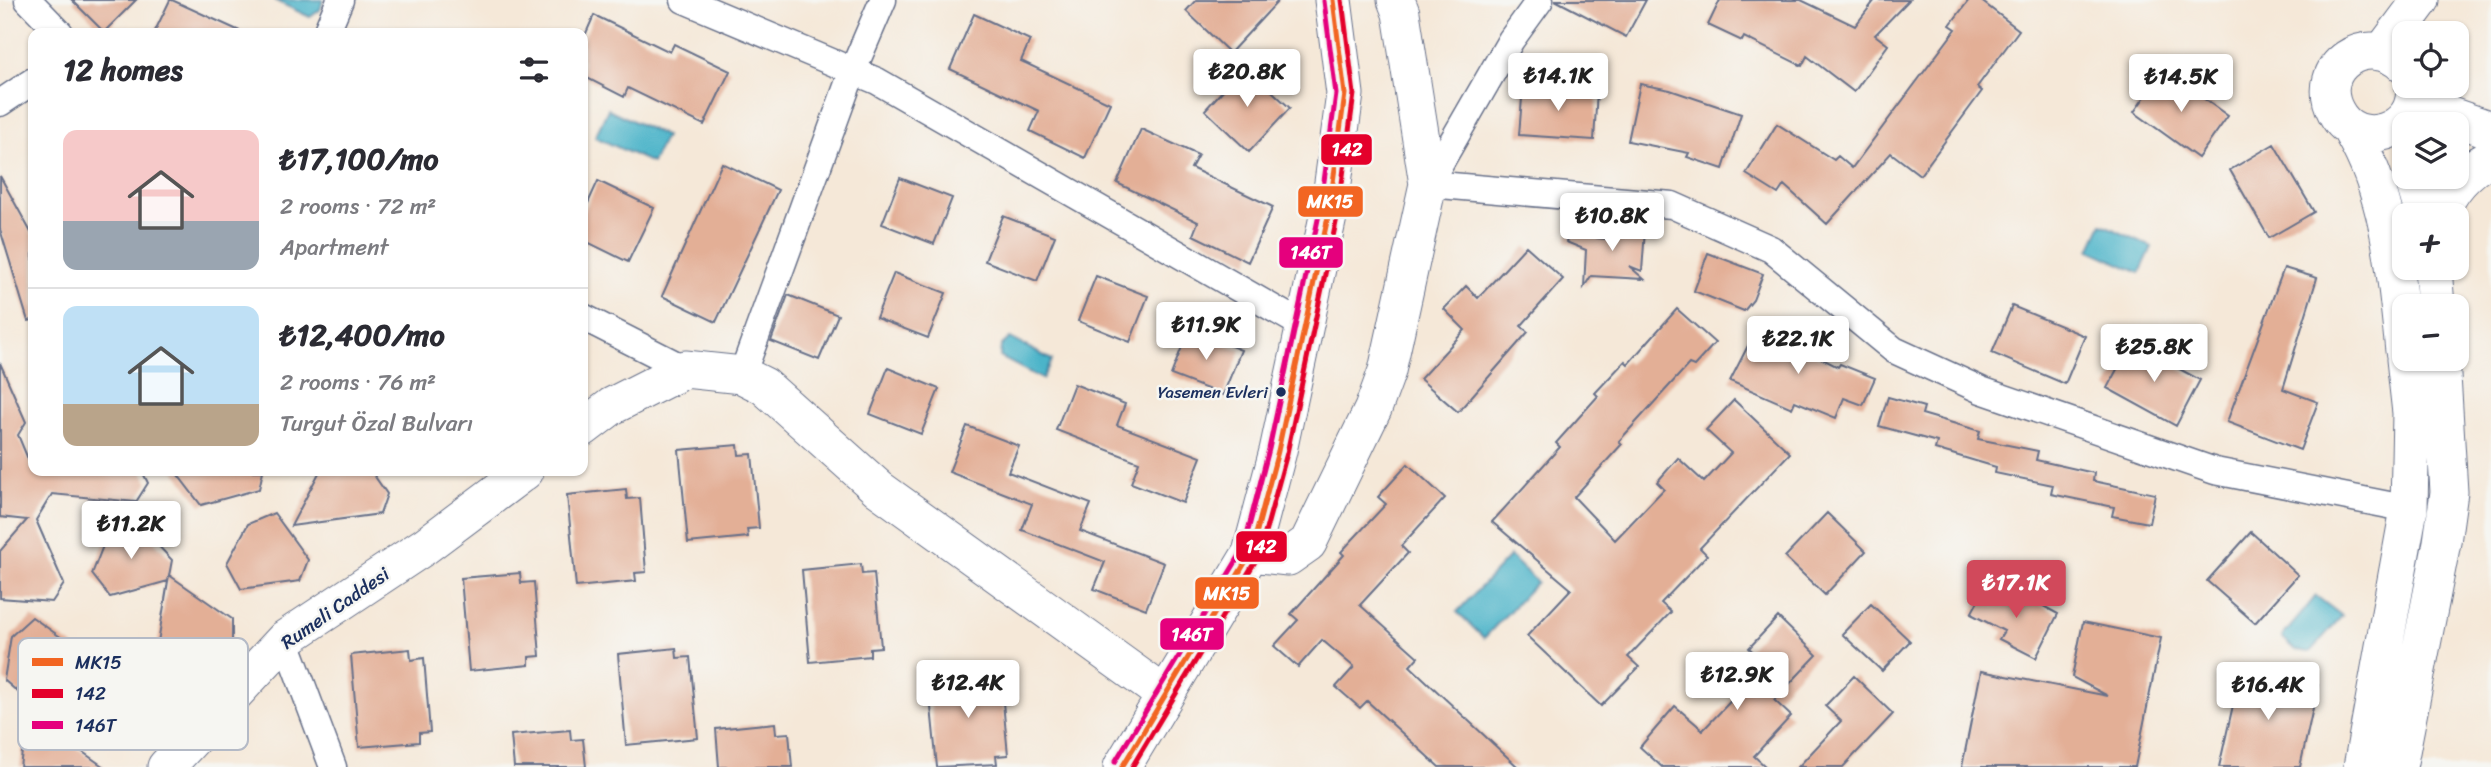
<!DOCTYPE html>
<meta charset="utf-8">
<style>
:root{--surface:#fff;--page:#f7f7f7;--text:#2b2b33;--muted:#7c7c81;--line:#e1e1e2;--accent:#d1495b}
body{margin:0;font-family:Sriracha,sans-serif;background:var(--page);color:var(--text);height:100vh;display:flex;flex-direction:column;font-size:26px;white-space:nowrap}
*{box-sizing:border-box;margin:0}
p{font-size:23px;color:var(--muted)}
.icon{flex:none;width:38px;height:38px;fill:none;stroke:currentColor;stroke-width:2;stroke-linecap:round;stroke-linejoin:round}
.map{position:relative;flex:1;overflow:hidden}
.side{position:absolute;left:28px;top:28px;width:560px;height:448px;display:flex;flex-direction:column;background:var(--surface);border-radius:14px;box-shadow:0 2px 5px #0004}
.side>*{flex:none}
.fabs{position:absolute;left:2392px;top:21px;display:grid;gap:14px}
.fabs a{display:grid;place-items:center;width:77px;height:77px;border-radius:14px;background:var(--surface);box-shadow:0 2px 5px #0004;font-size:35px}
.price{position:absolute;translate:-50% -60px;padding:0 16px;border-radius:7px;background:#fff;color:#222;font-size:23px;line-height:46px;filter:drop-shadow(0 2px 4px #0008)}
.price::after{content:'';position:absolute;left:50%;top:42px;width:21px;height:16px;margin-left:-10px;background:inherit;clip-path:polygon(0 0,100% 0,50% 100%)}
.price.current{background:var(--accent);color:#fff}
ul{padding:0;list-style:none}
li{display:flex;align-items:center;gap:21px;height:175px;padding:0 35px}
li+li{border-top:2px solid var(--line)}
li span{display:grid;place-items:center;flex:none;width:196px;height:140px;border-radius:14px;color:#555}
li>.icon{margin-inline-start:auto}
span .icon{width:84px;height:84px;fill:#fffc;stroke-width:1}
li b{font-size:30px}
h2{display:flex;justify-content:space-between;align-items:center;height:84px;padding:0 35px;font-size:30px}
.map>svg:first-child{display:block}
</style>
<div class="map">
<svg width="2491" height="767" viewBox="0 0 2491 767">
<rect width="100%" height="100%" fill="#f6f6f2"/>
<filter id="ink" filterUnits="userSpaceOnUse"><feTurbulence type="fractalNoise" baseFrequency=".0143" numOctaves="2"/><feDisplacementMap in="SourceGraphic" scale="14" xChannelSelector="R" yChannelSelector="G"/><feConvolveMatrix kernelMatrix="1 2 1 2 8 2 1 2 1" color-interpolation-filters="sRGB"/></filter>
<filter id="wash" filterUnits="userSpaceOnUse"><feTurbulence type="fractalNoise" baseFrequency=".00686" numOctaves="4" result="noise"/><feDisplacementMap in="SourceGraphic" scale="28" xChannelSelector="R" yChannelSelector="G"/><feGaussianBlur stdDeviation="1.57" result="paint"/><feColorMatrix in="noise" values="0 0 0 0 0 0 0 0 0 0 0 0 0 0 0 0 0 1.4 0 .05"/><feComposite in="paint" operator="in"/></filter>
<g filter="url(#wash)">
<rect width="100%" height="100%" fill="#f5e8d8"/>
<path fill="#4bb4c9" stroke="#337294" stroke-width="2" d="M274 0H323L320 10 310 17Z
M608 109 665 136 652 163 595 137Z
M2102 224 2152 247 2140 273 2090 250Z
M1010 338 1052 360 1042 379 1000 357 1001 346Z
M1510 556 1537 582 1484 638 1457 612Z
M2316 596 2342 616 2310 652 2296 650 2282 637Z"/>
<g id="blocks">
<path fill="#e3af96" d="M72 0H136L104 32Z
M170 0H172L244 33H154Z
M1196 0H1279L1230 53 1186 11Z
M1555 0H1646L1626 37Z
M1720 0H1801L1855 26 1875 0H1909L1875 35 1888 45 1854 92 1807 56 1802 66 1744 37 1742 41 1708 25Z
M1969 0H1980L2019 30 1977 87 1982 91 1920 175 1891 153 1827 224 1784 185 1778 194 1746 174 1777 124 1834 160 1838 156 1852 168 1956 29 1950 25Z
M974 14 1030 40 1021 61 1110 103 1085 158 1030 131 1039 111 950 69Z
M594 15 670 52 674 44 730 71 704 125 628 88 624 97 583 76V40Z
M1245 66 1290 108 1249 152 1205 110Z
M2164 70 2228 116 2198 158 2134 112Z
M1640 84 1670 90 1741 114 1723 169 1687 157 1689 153 1628 141Z
M1523 86 1597 91 1594 140 1519 135Z
M1141 129 1198 155 1191 168 1273 207 1248 262 1193 235 1198 222 1117 183Z
M2274 144 2314 212 2269 238 2230 170Z
M722 163 778 190 716 322 662 296Z
M0 176 33 236V320L28 321 0 229Z
M900 178 952 198 934 244 882 224Z
M598 181 654 208 628 262 583 240V214Z
M1003 216 1055 236 1037 281 985 261Z
M1610 228 1645 230 1642 271 1629 266 1644 279 1591 276 1584 287 1586 250 1566 242 1568 234 1587 236 1588 229 1597 238 1608 239Z
M1526 246 1563 279 1521 326 1528 332 1458 412 1420 379 1465 330 1444 309 1466 286 1478 298Z
M1708 253 1763 274 1753 300 1744 311 1694 291Z
M2284 268 2317 278 2283 389 2318 402 2300 450 2227 422Z
M894 273 946 293 928 338 876 318Z
M1096 276 1148 296 1130 342 1078 321Z
M788 295 838 315 819 360 771 341Z
M2012 306 2085 336 2065 384 1992 353Z
M1677 309 1715 343 1694 366 1689 364 1619 441 1622 444 1574 497 1615 540 1664 489 1657 482 1678 458 1704 482 1731 453 1706 430 1734 400 1790 453 1700 548 1707 555 1661 603 1671 612 1628 657 1639 667 1601 706 1527 636 1571 589 1492 522 1560 447 1556 443 1598 396 1595 393 1625 361 1628 364Z
M1758 326 1838 367 1840 364 1875 378 1863 405 1844 398 1836 418 1795 401 1792 408 1730 381Z
M1189 329 1241 350 1223 395 1171 375Z
M2131 343 2200 380 2176 426 2107 388Z
M0 363 26 422 18 435 33 471H142L148 483 136 502 52 494 36 520 64 584 52 602 0 598V551L27 520 0 517Z
M888 368 939 389 921 434 870 414Z
M1074 384 1125 404 1117 425 1201 457 1183 503 1131 483 1139 462 1056 430Z
M1888 397 1924 407 1922 414 1980 431 1978 439 2038 451 2036 460 2094 473 2093 481 2155 494 2149 523 2112 516 2114 507 2051 494 2053 485 1995 473 1996 467 1935 449 1937 442 1879 426Z
M967 426 1019 446 1008 472 1091 504 1080 531 1164 563 1146 609 1094 589 1105 562 1022 530 1032 504 949 472Z
M738 445 739 455 752 454 759 528 747 529 748 537 688 543 679 450Z
M1408 464 1445 498 1401 546 1408 553 1360 605 1418 657 1410 666 1518 767H1439L1367 701 1360 708 1336 687 1354 667 1322 640 1298 667 1274 646 1298 620 1291 614 1344 555 1341 552 1386 504 1378 497Z
M175 471H263L259 489 201 505Z
M320 471H371L387 494 380 514 291 526Z
M626 489 627 499 640 498 646 572 635 573 636 581 576 587 567 495Z
M274 513 308 560 300 581 241 589 227 563 248 524Z
M1827 513 1866 551 1825 595 1785 557Z
M132 518 172 560 168 581 110 597 92 574 108 533Z
M2251 532 2298 575 2255 623 2207 581Z
M861 564 862 574 874 573 881 647 870 648V656L810 662 802 570Z
M520 573 521 583 534 582 540 656 529 657V665L469 671 461 578Z
M169 575 232 619V641L154 680 164 687V709L83 749 95 673 116 654 152 679Z
M1986 586 2017 602 2021 594 2058 614 2036 658 1999 639 2004 631 1971 614Z
M1871 604 1910 641 1882 671 1842 634Z
M32 617 79 650V671L26 699 4 680 11 636Z
M1778 617 1817 655 1774 700 1791 716 1754 756 1766 767H1662L1640 747 1675 706 1703 730 1766 664 1749 648Z
M2083 622 2161 638 2135 767H1962L1981 671 2108 696 2072 677Z
M676 648 677 658 690 657 698 738 626 745 618 654Z
M410 649 411 660 424 658 430 732 419 733V742L359 747 351 655Z
M2241 670 2318 685 2300 767H2219Z
M987 672 988 682 1001 681 1008 755 996 756 997 764 937 767 928 677Z
M1854 676 1893 714 1843 767H1798L1841 721 1825 706Z
M775 723 776 734 789 733 792 767H719L716 729Z
M44 725 104 767H20L23 744Z
M570 730 571 740 583 739 586 767H514L511 735Z"/>
</g>
</g>
<g filter="url(#ink)">
<use href="#blocks" fill-opacity="0" stroke="#677089" stroke-width="2"/>
<g fill="none" stroke-linecap="round" stroke-linejoin="round">
<defs>
<path id="street" d="M28 0 60 33
M684 0 877 81 1304 326
M1540 0 1511 40 1428 184 1672 205 1771 249 1894 350 1981 390 2215 471 2409 509
M326 33 340 0
M0 103 33 81
M583 317 685 369
M742 375 853 70 883 0
M285 639 333 767"/>
<path id="secondary" d="M2383 51 2421 0
M2404 65C2368 30 2312 67 2336 112 2357 153 2421 131 2414 86
M2413 103 2491 130
M2352 132C2391 197 2396 277 2404 351
M2413 177 2424 215
M2440 215C2449 189 2467 170 2491 157
M2433 268 2436 306
M583 428 612 406 685 369 742 375 764 386 879 489 1165 695
M1251 553 1288 557 1308 543 1373 409 1387 371 1428 184 1401 13 1396 0
M166 767 285 639 425 546 525 471
M1122 767 1251 553 1278 451 1329 212 1345 94 1333 0
M2362 767 2409 509 2411 413 2405 359
M2398 767 2442 542 2449 492 2441 359"/>
</defs>
<use href="#street" stroke="#677089" stroke-width="29"/>
<use href="#secondary" stroke="#677089" stroke-width="39"/>
<use href="#street" stroke="#fff" stroke-width="26"/>
<use href="#secondary" stroke="#fff" stroke-width="37"/>
<defs>
<path id="bus-1" d="M1122 767 1251 553 1278 451 1329 212 1345 94 1333 0"/>
<path id="bus-2" d="M1132 767 1259 555 1287 453 1338 213 1354 94 1342 0"/>
<path id="bus-3" d="M1115 762 1243 550 1269 449 1320 210 1336 94 1324 1"/>
</defs>
<use href="#bus-1" stroke="#f6f6f2" stroke-width="10"/>
<use href="#bus-2" stroke="#f6f6f2" stroke-width="10"/>
<use href="#bus-3" stroke="#f6f6f2" stroke-width="10"/>
<use href="#bus-1" stroke="#f26522" stroke-width="5"/>
<use href="#bus-2" stroke="#e4002b" stroke-width="5"/>
<use href="#bus-3" stroke="#e5007d" stroke-width="5"/>
</g>
</g>
<circle fill="#1b2f5e" stroke="#f6f6f2" stroke-width="2.5" cx="1281" cy="392" r="6"/>
<g text-anchor="middle" dominant-baseline="central" stroke-width="5" stroke-linejoin="round" paint-order="stroke">
<g font-size="17" fill="#1b2f5e" stroke="#f6f6f2" text-anchor="end">
<text x="1268" y="392">Yasemen Evleri</text>
</g>
<g font-size="19" fill="#1b2f5e" stroke="#f6f6f2">
<text transform="translate(335 608) rotate(-35)">Rumeli Caddesi</text>
</g>
</g>
<rect x="18" y="638" width="230" height="112" rx="10" fill="#f6f6f2" stroke="#b4bac6" stroke-width="2"/>
<rect x="32" y="658" width="31" height="8" fill="#f26522"/>
<rect x="32" y="689" width="31" height="9" fill="#e4002b"/>
<rect x="32" y="721" width="31" height="8" fill="#e5007d"/>
<g font-size="19" fill="#1b2f5e">
<text x="75" y="669">MK15</text>
<text x="75" y="700">142</text>
<text x="75" y="732">146T</text>
</g>
<g stroke="#f6f6f2" stroke-width="2.5">
<rect x="1320" y="133" width="53" height="33" rx="7" fill="#e4002b"/>
<rect x="1297" y="185" width="67" height="33" rx="7" fill="#f26522"/>
<rect x="1278" y="236" width="66" height="33" rx="7" fill="#e5007d"/>
<rect x="1235" y="530" width="53" height="33" rx="7" fill="#e4002b"/>
<rect x="1194" y="576" width="66" height="34" rx="7" fill="#f26522"/>
<rect x="1159" y="617" width="66" height="34" rx="7" fill="#e5007d"/>
</g>
<g font-size="19" text-anchor="middle" font-weight="bold" fill="#fff">
<text x="1347" y="156">142</text>
<text x="1330" y="208">MK15</text>
<text x="1311" y="259">146T</text>
<text x="1261" y="553">142</text>
<text x="1227" y="600">MK15</text>
<text x="1192" y="641">146T</text>
</g>
</svg>
<div class="fabs">
<a><svg class="icon" aria-label="locate" viewBox="0 0 24 24"><circle cx="12" cy="12" r="6"/><path d="M12 2v4M12 18v4M2 12h4M18 12h4"/></svg></a>
<a><svg class="icon" aria-label="layers" viewBox="0 0 24 24"><path d="M12 4l9 5-9 5-9-5zM3 14l9 5 9-5"/></svg></a>
<a>+</a>
<a>−</a>
</div>
<b class="price" style="left:1247px;top:109px">₺20.8K</b>
<b class="price" style="left:1558px;top:113px">₺14.1K</b>
<b class="price" style="left:2181px;top:114px">₺14.5K</b>
<b class="price" style="left:1612px;top:253px">₺10.8K</b>
<b class="price" style="left:1206px;top:362px">₺11.9K</b>
<b class="price" style="left:1798px;top:376px">₺22.1K</b>
<b class="price" style="left:2154px;top:384px">₺25.8K</b>
<b class="price" style="left:131px;top:561px">₺11.2K</b>
<b class="price current" style="left:2016px;top:620px">₺17.1K</b>
<b class="price" style="left:1737px;top:712px">₺12.9K</b>
<b class="price" style="left:968px;top:720px">₺12.4K</b>
<b class="price" style="left:2268px;top:722px">₺16.4K</b>
<section class="side">
<h2>12 homes<svg class="icon" aria-label="filters" viewBox="0 0 24 24"><path d="M4 7h16M4 17h16"/><circle cx="9" cy="7" r="2"/><circle cx="15" cy="17" r="2"/></svg></h2>
<ul>
<li><span style="background:linear-gradient(#f6c9c9 65%,#9aa5b1 0)"><svg class="icon" aria-label="home" viewBox="0 0 24 24"><path d="M3 11l9-7 9 7M6 9v11h12V9"/></svg></span><div><b>₺17,100/mo</b><p>2 rooms · 72 m²</p><p>Apartment</p></div></li>
<li><span style="background:linear-gradient(#bfe0f5 70%,#b9a48a 0)"><svg class="icon" aria-label="home" viewBox="0 0 24 24"><path d="M3 11l9-7 9 7M6 9v11h12V9"/></svg></span><div><b>₺12,400/mo</b><p>2 rooms · 76 m²</p><p>Turgut Özal Bulvarı</p></div></li>
</ul>
</section>
</div>
